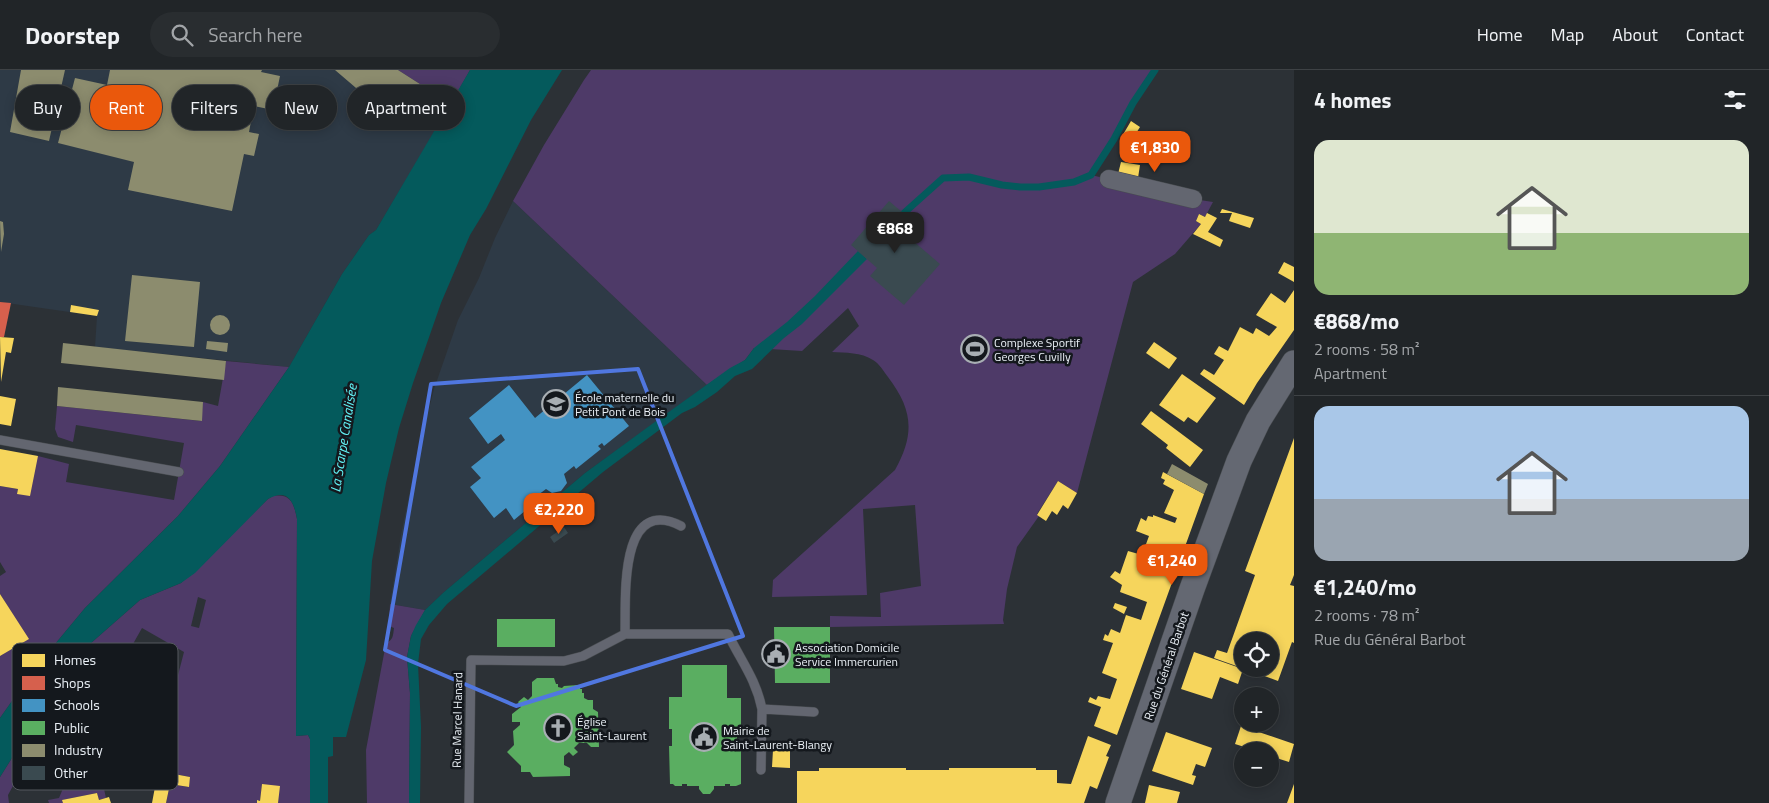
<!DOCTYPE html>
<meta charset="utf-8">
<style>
:root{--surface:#212528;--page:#292d30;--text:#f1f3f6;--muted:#a2a5a8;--line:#3e4245;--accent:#ea580c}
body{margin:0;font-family:"Titillium Web",sans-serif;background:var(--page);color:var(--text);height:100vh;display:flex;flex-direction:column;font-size:19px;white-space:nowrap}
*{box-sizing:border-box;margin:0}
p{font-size:16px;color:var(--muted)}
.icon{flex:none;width:28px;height:28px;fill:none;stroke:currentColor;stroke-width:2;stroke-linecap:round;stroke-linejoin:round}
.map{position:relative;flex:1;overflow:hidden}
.side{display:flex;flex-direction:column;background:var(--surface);width:475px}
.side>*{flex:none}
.guide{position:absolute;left:15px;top:15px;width:475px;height:45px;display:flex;gap:10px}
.fabs{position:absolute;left:1234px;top:562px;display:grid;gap:10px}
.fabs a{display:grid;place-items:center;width:45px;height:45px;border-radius:50%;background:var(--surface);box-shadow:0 2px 12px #0003,0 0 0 1px var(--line);font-size:25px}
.price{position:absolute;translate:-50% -42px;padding:0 11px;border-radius:10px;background:var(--accent);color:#fff;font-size:16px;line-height:32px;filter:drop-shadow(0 1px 2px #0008)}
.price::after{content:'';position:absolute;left:50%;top:30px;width:15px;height:11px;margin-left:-8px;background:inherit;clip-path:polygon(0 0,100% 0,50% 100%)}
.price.current{background:#222;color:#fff}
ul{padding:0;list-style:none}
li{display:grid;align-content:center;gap:10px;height:265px;padding:0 20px}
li+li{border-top:1px solid var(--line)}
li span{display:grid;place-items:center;height:155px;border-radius:15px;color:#555}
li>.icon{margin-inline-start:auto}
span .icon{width:90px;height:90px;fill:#fffc;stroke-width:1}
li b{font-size:21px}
h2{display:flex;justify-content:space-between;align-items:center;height:60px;padding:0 20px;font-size:21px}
.tag{padding:0 18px;border-radius:22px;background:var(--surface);box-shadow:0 2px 12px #0003,0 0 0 1px var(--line);font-size:18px;line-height:45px}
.tag.current{background:var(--accent);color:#fff}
header{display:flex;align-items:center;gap:30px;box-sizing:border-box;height:70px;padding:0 25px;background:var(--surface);border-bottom:1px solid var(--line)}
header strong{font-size:24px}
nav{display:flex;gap:28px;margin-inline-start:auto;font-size:18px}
.search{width:350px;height:45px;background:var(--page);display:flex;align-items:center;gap:12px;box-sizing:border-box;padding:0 18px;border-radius:28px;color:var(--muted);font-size:19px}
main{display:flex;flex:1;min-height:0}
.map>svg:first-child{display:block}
</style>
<header>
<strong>Doorstep</strong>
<div class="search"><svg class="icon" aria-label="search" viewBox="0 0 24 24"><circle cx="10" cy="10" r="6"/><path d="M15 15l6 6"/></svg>Search here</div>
<nav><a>Home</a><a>Map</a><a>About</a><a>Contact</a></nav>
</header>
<main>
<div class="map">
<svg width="1294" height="733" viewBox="0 0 1294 733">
<rect width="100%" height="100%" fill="#2c3136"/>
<path fill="#2e3a46" d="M0 0H398L451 34 376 160 369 165 342 204 289 297 95 277 97 246 0 232Z
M513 131 707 315 585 403 444 522 425 540 390 534 401 465 416 391 434 319 458 250 479 208 495 168Z"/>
<path fill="#4e3a68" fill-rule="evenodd" d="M398 0H470L451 34Z
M591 0H1155L1133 33 1114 69 1091 105 1193 129 1213 132 1205 147 1199 144 1196 151 1201 154 1175 184 1133 212 1077 423 1058 411 1037 444 1039 446 1017 477 1007 519 1003 550 1004 554 830 557V546L881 547 880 523 921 516 915 435 863 439 867 525 772 527 773 510 895 400C915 364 913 340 888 307 884 302 879 293 873 290 861 282 846 283 832 282L859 256 848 238 802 281 754 278 745 290 707 315 513 131 544 75 584 10Z
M226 291 289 297 220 396 178 446 85 538 36 597 0 648V586L28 569 0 524V506L6 502 0 492V416L18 419 17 424 38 386 69 394 66 412 174 430 184 373 76 355 73 372 58 367 55 359 57 336 201 351 203 332 218 336Z
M273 426C291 423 294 434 297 449L296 666 308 665 310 669V733H278L262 714 260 731 257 730V733H166L170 714 188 717 190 707 158 701 170 636 184 582 142 558 125 588 111 581 96 611 93 610 78 640 90 647 85 657 116 672 119 666 125 669 117 685 68 658 60 672 42 663 8 725 9 733H0V707L42 640 91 573 140 530 181 513 268 429ZM198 527 206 530 199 558 191 556Z
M390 534 425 540 411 566 407 587 410 623 409 733H367L366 680 386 573C393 570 393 566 394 558L389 556Z
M70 711H76L104 719 106 728 99 730 97 723 63 730V733H49L48 730 59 728 64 716Z"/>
<path fill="#045a5c" d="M470 0H562L531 50 486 139 470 165 441 233 413 313 399 358 386 413 372 491 366 590 346 667H333V686L328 687V733H310V669L308 665 296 666 297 449C294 432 288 418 268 429L195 503 181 513 140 530 91 573 42 640 0 707V648L36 597 85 538 178 446 220 396 289 297 342 204 369 165 376 160Z
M858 181 867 189 802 254 784 268 752 299 735 306 717 322 695 337 682 343 603 402 447 534 429 555 421 569 418 594 421 657 420 733H409L410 623 407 587 411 566 416 555 425 540 444 522 585 403 652 354 730 298 745 290 754 278 787 252 815 226Z"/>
<path fill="#f6d55c" d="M1131 51 1140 57 1130 73 1121 68Z
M1121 92 1140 95 1138 108 1118 104Z
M1222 139 1254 148 1250 158 1229 151 1232 143H1220Z
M1207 143 1217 148 1208 162 1223 170 1220 177 1193 164 1201 154 1196 151 1199 144 1205 147Z
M1284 192 1294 197V212L1278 203Z
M1294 220V260L1257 313 1244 335 1200 304 1204 299 1214 305 1224 290 1214 284 1219 276 1228 281 1240 257 1253 264 1256 258 1269 266 1277 257 1256 245 1271 223 1285 233Z
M71 235 99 240 97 246 70 242Z
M0 267 14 268 11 283 6 282 1 312Z
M1154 272 1177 288 1169 299 1146 283Z
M1182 304 1216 328 1197 353 1188 347 1184 352 1159 335Z
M0 326 16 329 11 356 0 354Z
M1151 341 1203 380 1190 397 1166 378 1168 375 1141 354Z
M1294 368V505L1290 515 1294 516V573L1292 572 1278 611 1245 599H1270V571H1242V598L1214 588 1217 580 1227 583 1255 505 1245 501Z
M0 379 38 386 30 426 17 424 18 419 0 416Z
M1163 402 1204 424 1117 665 1094 656 1101 637 1088 632 1090 627 1096 630 1098 626 1110 629 1117 609 1102 603 1113 573 1103 570 1105 564 1108 566 1111 559 1120 563 1126 545 1141 550 1147 532 1120 522 1122 515 1110 507 1115 501 1120 504 1128 481 1142 485 1149 466 1136 461 1141 448 1146 451 1148 446 1153 447V445L1175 453 1177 448 1164 443 1174 420 1163 414 1165 410 1161 408Z
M1058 411 1077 423 1068 439 1063 435 1057 445 1052 441 1046 451 1037 445Z
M0 524 29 569 0 586Z
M1115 533 1127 537 1124 544 1113 538Z
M1194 582 1243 599 1238 614 1220 607 1212 629 1181 619Z
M1241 656 1294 674 1289 692 1270 686V681H1257L1235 674Z
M1166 662 1212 678 1205 697 1196 694 1192 705 1196 706 1193 715 1152 701Z
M1088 666 1111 675 1106 686 1109 687 1097 719 1090 716 1084 733H797V701H819V698H906V700H949V698H1036V700H1057V713L1071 714Z
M773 680 790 681V698L772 697Z
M158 701 190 707 189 717 170 714 166 733H152Z
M262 714 280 716 278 733H257V730L260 731Z
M1294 714V733H1287Z
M1149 715 1180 722 1177 733H1145Z
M97 723 99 730 109 727 111 733H63L62 730Z"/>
<path fill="#d6604d" d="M0 232 11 233 4 267H0Z"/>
<path fill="#4393c3" d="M587 305 629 356 604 376 602 373 598 376 601 379 576 399 574 396 564 404 567 413 561 421 552 423 546 419 534 428 537 431 514 450 506 438 494 448 470 417 481 408 471 397 505 370 501 364 488 374 469 348 509 315 535 348Z"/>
<path fill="#5aae61" d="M497 549H555V577H497Z
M774 557H830V613H775Z
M682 595H727V628H741V659H737V677H741V714L736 716H730V714H725V716H714V719L710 724H703L699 719V716H687V714H682V716H675L673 714H670L669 676H672V659H669V627H682Z
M537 608H554L556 614H558V617L562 618 564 616 578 615 580 617V619H582V623H584V628L588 630H593V639L598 642 599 677H591L587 673H579L574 678 578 682 573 686 569 682 564 686V695L570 698V706L533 707 530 702H521V696L507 682 514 675 513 661 520 655V652H512V644L521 637 518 632 524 627 528 630 532 626V612Z"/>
<path fill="#8c8c6e" d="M21 0H65L49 71 10 62Z
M110 0H262L261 2 280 6 273 40 254 36 249 62 259 64 254 86 244 84 232 141 128 120 134 92 58 73 75 8 107 15Z
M335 0H398L434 23 426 36 396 18 383 41Z
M0 151 3 152 4 164 1 182Z
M132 205 200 212 194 277 125 271Z
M210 255a10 10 0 1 1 20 0a10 10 0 1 1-20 0Z
M207 271 228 273 227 282 206 279Z
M63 273 226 291 224 310 61 293Z
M58 317 203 332 202 351 57 336Z
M1172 394 1208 414 1204 424 1167 404Z"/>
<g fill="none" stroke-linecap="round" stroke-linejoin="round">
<path stroke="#045a5c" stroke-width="7" d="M904 143 943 108 969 107 1002 115 1020 117H1039L1074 112 1091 105 1114 69 1133 33 1155 0"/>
</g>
<path fill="#3a4a50" d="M889 131 915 153 905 164 940 194 904 235 870 206 877 198 851 175Z
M564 457 568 463 554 473 550 467Z"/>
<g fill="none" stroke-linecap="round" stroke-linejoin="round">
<defs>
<path id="service" d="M0 370 179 402
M625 564C626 530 618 424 681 456
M761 700 762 639
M469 733 471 590 564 591 583 586 625 564H728C741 591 756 609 762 639L814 642"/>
<path id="minor" d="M1109 109 1193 129"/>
<path id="secondary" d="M1118 733 1192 519 1239 391 1258 351 1294 293"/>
</defs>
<use href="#service" stroke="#484c50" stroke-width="10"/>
<use href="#minor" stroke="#484c50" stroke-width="19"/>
<use href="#secondary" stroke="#484c50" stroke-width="26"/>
<use href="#service" stroke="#636670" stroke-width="9"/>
<use href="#minor" stroke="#636670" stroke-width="18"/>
<use href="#secondary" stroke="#646872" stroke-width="25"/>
</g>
<path fill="none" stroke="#5077e0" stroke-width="4" stroke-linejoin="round" d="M638 299 743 566 516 636 385 580 431 314Z"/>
<defs>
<symbol id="stadium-ring" viewBox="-11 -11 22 22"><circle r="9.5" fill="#14181d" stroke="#a8aeb3" stroke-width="1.5"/><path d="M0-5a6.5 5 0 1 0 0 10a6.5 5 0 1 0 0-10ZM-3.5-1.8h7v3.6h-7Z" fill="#a8aeb3"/></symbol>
<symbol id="school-ring" viewBox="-11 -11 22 22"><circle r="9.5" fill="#14181d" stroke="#a8aeb3" stroke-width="1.5"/><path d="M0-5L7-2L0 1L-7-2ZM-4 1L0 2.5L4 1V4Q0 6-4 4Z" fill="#a8aeb3"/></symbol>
<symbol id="civic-ring" viewBox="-11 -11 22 22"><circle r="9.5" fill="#14181d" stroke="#a8aeb3" stroke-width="1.5"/><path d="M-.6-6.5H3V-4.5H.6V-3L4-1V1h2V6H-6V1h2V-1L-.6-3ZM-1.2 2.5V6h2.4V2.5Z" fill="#a8aeb3"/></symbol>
<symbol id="church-ring" viewBox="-11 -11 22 22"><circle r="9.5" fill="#14181d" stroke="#a8aeb3" stroke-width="1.5"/><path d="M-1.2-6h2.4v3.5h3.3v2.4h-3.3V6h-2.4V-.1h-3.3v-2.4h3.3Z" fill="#a8aeb3"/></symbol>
</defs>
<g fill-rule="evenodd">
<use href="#stadium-ring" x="959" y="263" width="32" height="32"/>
<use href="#school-ring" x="540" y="318" width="32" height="32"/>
<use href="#civic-ring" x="760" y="568" width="32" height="32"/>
<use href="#church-ring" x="542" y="642" width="32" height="32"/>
<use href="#civic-ring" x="688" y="651" width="32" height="32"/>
</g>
<g text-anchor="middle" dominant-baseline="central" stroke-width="5" stroke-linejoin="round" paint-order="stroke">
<g font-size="12" fill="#ebf1f7" stroke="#14181d" text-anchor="start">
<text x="994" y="272">Complexe Sportif<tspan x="994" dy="14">Georges Cuvilly</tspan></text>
<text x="575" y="327">École maternelle du<tspan x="575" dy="14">Petit Pont de Bois</tspan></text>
<text x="795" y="577">Association Domicile<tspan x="795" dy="14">Service Immercurien</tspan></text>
<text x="577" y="651">Église<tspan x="577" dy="14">Saint-Laurent</tspan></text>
<text x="723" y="660">Mairie de<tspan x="723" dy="14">Saint-Laurent-Blangy</tspan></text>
</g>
<g font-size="12" fill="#ebf1f7" stroke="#14181d">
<text transform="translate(1166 596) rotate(-71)">Rue du Général Barbot</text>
<text transform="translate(457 650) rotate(-89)">Rue Marcel Hanard</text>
</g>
<g font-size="14" font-style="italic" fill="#62f3f6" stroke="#14181d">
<text transform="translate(343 368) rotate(-81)">La Scarpe Canalisée</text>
</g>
</g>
<rect x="12" y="573" width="166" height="147" rx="8" fill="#14181d" stroke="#54595e" stroke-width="1"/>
<rect x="22" y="584" width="23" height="13" fill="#f6d55c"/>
<rect x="22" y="606" width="23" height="14" fill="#d6604d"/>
<rect x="22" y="629" width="23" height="13" fill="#4393c3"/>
<rect x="22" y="651" width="23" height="14" fill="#5aae61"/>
<rect x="22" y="674" width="23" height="13" fill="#8c8c6e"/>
<rect x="22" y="696" width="23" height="14" fill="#3a4a50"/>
<g font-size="14" fill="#ebf1f7">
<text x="54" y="595">Homes</text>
<text x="54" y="618">Shops</text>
<text x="54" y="640">Schools</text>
<text x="54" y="663">Public</text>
<text x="54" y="685">Industry</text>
<text x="54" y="708">Other</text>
</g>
</svg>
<div class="fabs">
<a><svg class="icon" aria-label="locate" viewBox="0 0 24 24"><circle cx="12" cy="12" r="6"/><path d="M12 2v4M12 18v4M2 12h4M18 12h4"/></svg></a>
<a>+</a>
<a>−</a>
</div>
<b class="price" style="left:1155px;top:103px">€1,830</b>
<b class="price current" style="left:895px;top:184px">€868</b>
<b class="price" style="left:559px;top:465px">€2,220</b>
<b class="price" style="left:1172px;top:516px">€1,240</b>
<div class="guide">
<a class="tag">Buy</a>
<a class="tag current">Rent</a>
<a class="tag">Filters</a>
<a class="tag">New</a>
<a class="tag">Apartment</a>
</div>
</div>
<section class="side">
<h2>4 homes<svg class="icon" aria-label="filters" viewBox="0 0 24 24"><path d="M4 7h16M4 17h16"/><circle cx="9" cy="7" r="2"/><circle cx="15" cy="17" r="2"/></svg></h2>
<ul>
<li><span style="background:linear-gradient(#dfe7d0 60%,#8fb573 0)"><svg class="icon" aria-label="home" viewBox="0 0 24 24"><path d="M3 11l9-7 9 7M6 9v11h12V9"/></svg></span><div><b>€868/mo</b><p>2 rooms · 58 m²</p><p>Apartment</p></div></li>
<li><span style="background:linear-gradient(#a9c7e8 60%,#9aa5b1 0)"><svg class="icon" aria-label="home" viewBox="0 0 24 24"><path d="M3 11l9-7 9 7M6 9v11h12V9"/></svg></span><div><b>€1,240/mo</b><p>2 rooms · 78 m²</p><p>Rue du Général Barbot</p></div></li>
</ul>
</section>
</main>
